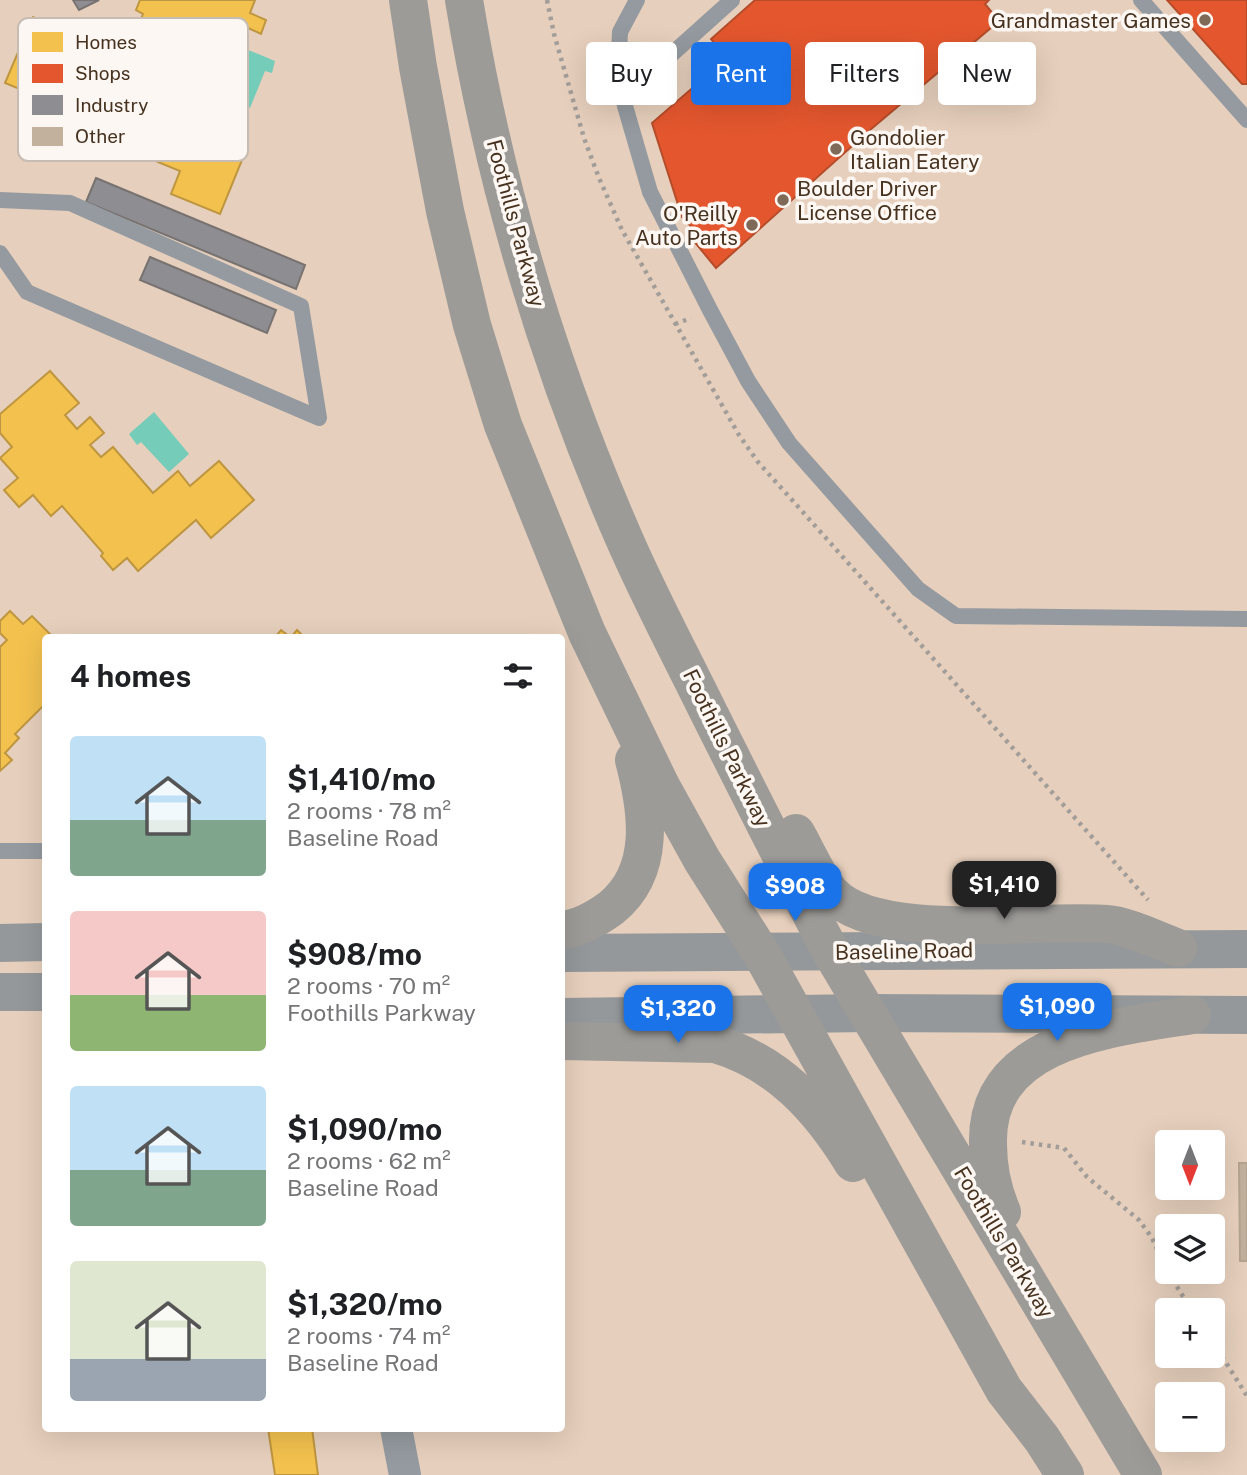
<!DOCTYPE html>
<meta charset="utf-8">
<style>
:root{--surface:#fff;--page:#f2f2f2;--text:#202124;--muted:#757577;--accent:#1a73e8}
body{margin:0;font-family:"Public Sans",sans-serif;background:var(--page);color:var(--text);height:100vh;display:flex;flex-direction:column;font-size:26px;white-space:nowrap}
*{box-sizing:border-box;margin:0}
p{font-size:23px;color:var(--muted)}
.icon{flex:none;width:38px;height:38px;fill:none;stroke:currentColor;stroke-width:2;stroke-linecap:round;stroke-linejoin:round}
.map{position:relative;flex:1;overflow:hidden}
.panel{position:absolute;left:42px;top:634px;width:523px;height:798px;display:flex;flex-direction:column;background:var(--surface);border-radius:7px;box-shadow:0 7px 28px #0002}
.panel>*{flex:none}
.hud{position:absolute;left:586px;top:42px;width:555px;height:63px;display:flex;gap:14px}
.needle{width:46px;rotate:180deg}
.buttons{position:absolute;left:1155px;top:1130px;display:grid;gap:14px}
.buttons a{display:grid;place-items:center;width:70px;height:70px;border-radius:7px;background:var(--surface);box-shadow:0 7px 28px #0002;font-size:35px}
.price{position:absolute;translate:-50% -60px;padding:0 16px;border-radius:14px;background:var(--accent);color:#fff;font-size:23px;line-height:46px;filter:drop-shadow(0 2px 4px #0008)}
.price::after{content:'';position:absolute;left:50%;top:42px;width:21px;height:16px;margin-left:-10px;background:inherit;clip-path:polygon(0 0,100% 0,50% 100%)}
.price.selected{background:#222;color:#fff}
ul{padding:0;list-style:none}
li{display:flex;align-items:center;gap:21px;height:175px;padding:0 28px}
li span{display:grid;place-items:center;flex:none;width:196px;height:140px;border-radius:7px;color:#555}
li>.icon{margin-inline-start:auto}
span .icon{width:84px;height:84px;fill:#fffc;stroke-width:1}
li b{font-size:30px}
h2{display:flex;justify-content:space-between;align-items:center;height:84px;padding:0 28px;font-size:30px}
.pill{padding:0 24px;border-radius:7px;background:var(--surface);box-shadow:0 7px 28px #0002;font-size:24px;line-height:63px}
.pill.selected{background:var(--accent);color:#fff}
.map>svg:first-child{display:block}
</style>
<div class="map">
<svg width="1247" height="1475" viewBox="0 0 1247 1475">
<rect width="100%" height="100%" fill="#e6cfbc"/>
<path fill="#74ccb9" d="M246 49 275 61 272 73 265 71 250 108 225 96Z
M154 412 189 454 169 472 141 442 137 445 129 434Z"/>
<path fill="#f2c14e" stroke="#bf9640" stroke-width="2" d="M140 0H255L250 13 266 20 261 34 244 26 238 40 213 29 206 44 223 51 217 64 200 57 194 70 158 55 147 81 165 88 164 91 241 123 228 154 242 160 220 214 171 194 180 171 124 148 129 137 123 135 117 148 54 122 61 106 5 83 33 17 78 36 79 34 91 39 99 19 135 34 143 14 136 10Z
M50 371 79 403 65 415 77 429 90 417 104 433 90 445 101 457 113 447 153 493 178 471 190 486 219 461 254 500 211 538 196 520 138 571 127 558 113 570 101 556 103 553 62 506 51 516 33 495 19 507 4 490 18 478 0 458 12 447 0 433V414Z
M10 611 23 624 32 616 53 637H46V710L42 707 15 734 19 738 5 753 12 760 0 771V647L7 640 0 633V621Z
M281 630 290 637H275Z
M297 630 304 637H291Z
M268 1428H312L318 1475H275Z"/>
<path fill="#e4572e" stroke="#b54c2a" stroke-width="2" d="M755 0H989L985 4 999 21 870 130 716 268 693 240 698 234 682 217 652 123 727 58 711 39Z
M1167 0H1247V84H1242Z"/>
<path fill="#8d8d92" stroke="#787270" stroke-width="2" d="M73 0H99L79 10Z
M96 178 305 265 296 289 86 202Z
M150 257 276 310 267 333 140 280Z"/>
<path fill="#c1b19d" stroke="#b4a490" stroke-width="2" d="M1239 1163H1247V1261H1240Z"/>
<g fill="none" stroke-linecap="round" stroke-linejoin="round">
<path stroke="#a29d98" stroke-width="4.5" stroke-dasharray="3.5 5" stroke-linecap="butt" d="M547 0 554 34 584 138 599 178 622 230 739 435 758 462 793 501 1148 900
M675 324 691 318
M1022 1142 1064 1148 1087 1177 1139 1220 1152 1238 1167 1271
M1168 1272 1192 1311
M1213 1342 1247 1396"/>
<path stroke="#949a9f" stroke-width="16" d="M637 0 620 32 618 74 625 106 650 192 710 310 748 381 789 443 918 589 956 616 1247 619
M1141 0 1247 120
M623 98 732 0
M0 200 70 203 301 306 319 418 27 292 0 253
M0 851H46"/>
<path stroke="#949a9f" stroke-width="32" d="M396 1428 405 1475"/>
<path stroke="#94989a" stroke-width="38" d="M0 943 46 942
M562 953 1247 949
M0 992H46
M562 1017 867 1013 1247 1015"/>
<path stroke="#9c9b98" stroke-width="38" d="M408 0 418 67 445 211 472 325 503 425 587 633 661 786 702 860 761 953 1004 1390 1042 1439 1065 1475
M464 0C494 183 549 366 623 536 648 594 678 650 706 707 747 789 788 871 831 952L1143 1475
M796 833C806 850 818 878 831 893 877 944 1040 918 1107 924 1126 925 1159 941 1178 948
M562 930C580 928 596 919 611 908 657 871 647 810 634 760
M562 1041 715 1044C778 1062 820 1109 853 1163
M1002 1212C993 1191 988 1167 988 1144 985 1038 1114 1028 1192 1015"/>
</g>
<g fill="#7f6957" stroke="#fcf7f2" stroke-width="2.5">
<circle cx="1205" cy="20" r="7"/>
<circle cx="836" cy="149" r="7"/>
<circle cx="783" cy="200" r="7"/>
<circle cx="752" cy="225" r="7"/>
</g>
<g text-anchor="middle" dominant-baseline="central" stroke-width="7" stroke-linejoin="round" paint-order="stroke">
<g font-size="21" fill="#473220" stroke="#fcf7f2" text-anchor="end">
<text x="1191" y="20">Grandmaster Games</text>
<text x="850" y="137" text-anchor="start">Gondolier<tspan x="850" dy="24">Italian Eatery</tspan></text>
<text x="797" y="188" text-anchor="start">Boulder Driver<tspan x="797" dy="24">License Office</tspan></text>
<text x="738" y="213">O'Reilly<tspan x="738" dy="24">Auto Parts</tspan></text>
</g>
<g font-size="21" fill="#473220" stroke="#fcf7f2">
<text transform="translate(516 223) rotate(75)">Foothills Parkway</text>
<text transform="translate(727 748) rotate(64)">Foothills Parkway</text>
<text transform="translate(904 951) rotate(-1)">Baseline Road</text>
<text transform="translate(1004 1242) rotate(59)">Foothills Parkway</text>
</g>
</g>
<rect x="18" y="18" width="230" height="143" rx="10" fill="#fcf7f2" stroke="#c6bcb3" stroke-width="2"/>
<rect x="32" y="32" width="31" height="20" fill="#f2c14e"/>
<rect x="32" y="64" width="31" height="19" fill="#e4572e"/>
<rect x="32" y="95" width="31" height="20" fill="#8d8d92"/>
<rect x="32" y="127" width="31" height="19" fill="#c1b19d"/>
<g font-size="19" fill="#473220">
<text x="75" y="49">Homes</text>
<text x="75" y="80">Shops</text>
<text x="75" y="112">Industry</text>
<text x="75" y="143">Other</text>
</g>
</svg>
<div class="buttons">
<a><svg class="needle" viewBox="-14 -14 28 28"><path d="M0-13l5 13h-10z" fill="#e53935"/><path d="M0 13l5-13h-10z" fill="#757577"/></svg></a>
<a><svg class="icon" aria-label="layers" viewBox="0 0 24 24"><path d="M12 4l9 5-9 5-9-5zM3 14l9 5 9-5"/></svg></a>
<a>+</a>
<a>−</a>
</div>
<b class="price selected" style="left:1004px;top:921px">$1,410</b>
<b class="price" style="left:795px;top:923px">$908</b>
<b class="price" style="left:1057px;top:1043px">$1,090</b>
<b class="price" style="left:678px;top:1045px">$1,320</b>
<div class="hud">
<a class="pill">Buy</a>
<a class="pill selected">Rent</a>
<a class="pill">Filters</a>
<a class="pill">New</a>
</div>
<section class="panel">
<h2>4 homes<svg class="icon" aria-label="filters" viewBox="0 0 24 24"><path d="M4 7h16M4 17h16"/><circle cx="9" cy="7" r="2"/><circle cx="15" cy="17" r="2"/></svg></h2>
<ul>
<li><span style="background:linear-gradient(#bfe0f5 60%,#7fa58c 0)"><svg class="icon" aria-label="home" viewBox="0 0 24 24"><path d="M3 11l9-7 9 7M6 9v11h12V9"/></svg></span><div><b>$1,410/mo</b><p>2 rooms · 78 m²</p><p>Baseline Road</p></div></li>
<li><span style="background:linear-gradient(#f6c9c9 60%,#8fb573 0)"><svg class="icon" aria-label="home" viewBox="0 0 24 24"><path d="M3 11l9-7 9 7M6 9v11h12V9"/></svg></span><div><b>$908/mo</b><p>2 rooms · 70 m²</p><p>Foothills Parkway</p></div></li>
<li><span style="background:linear-gradient(#bfe0f5 60%,#7fa58c 0)"><svg class="icon" aria-label="home" viewBox="0 0 24 24"><path d="M3 11l9-7 9 7M6 9v11h12V9"/></svg></span><div><b>$1,090/mo</b><p>2 rooms · 62 m²</p><p>Baseline Road</p></div></li>
<li><span style="background:linear-gradient(#dfe7d0 70%,#9aa5b1 0)"><svg class="icon" aria-label="home" viewBox="0 0 24 24"><path d="M3 11l9-7 9 7M6 9v11h12V9"/></svg></span><div><b>$1,320/mo</b><p>2 rooms · 74 m²</p><p>Baseline Road</p></div></li>
</ul>
</section>
</div>
